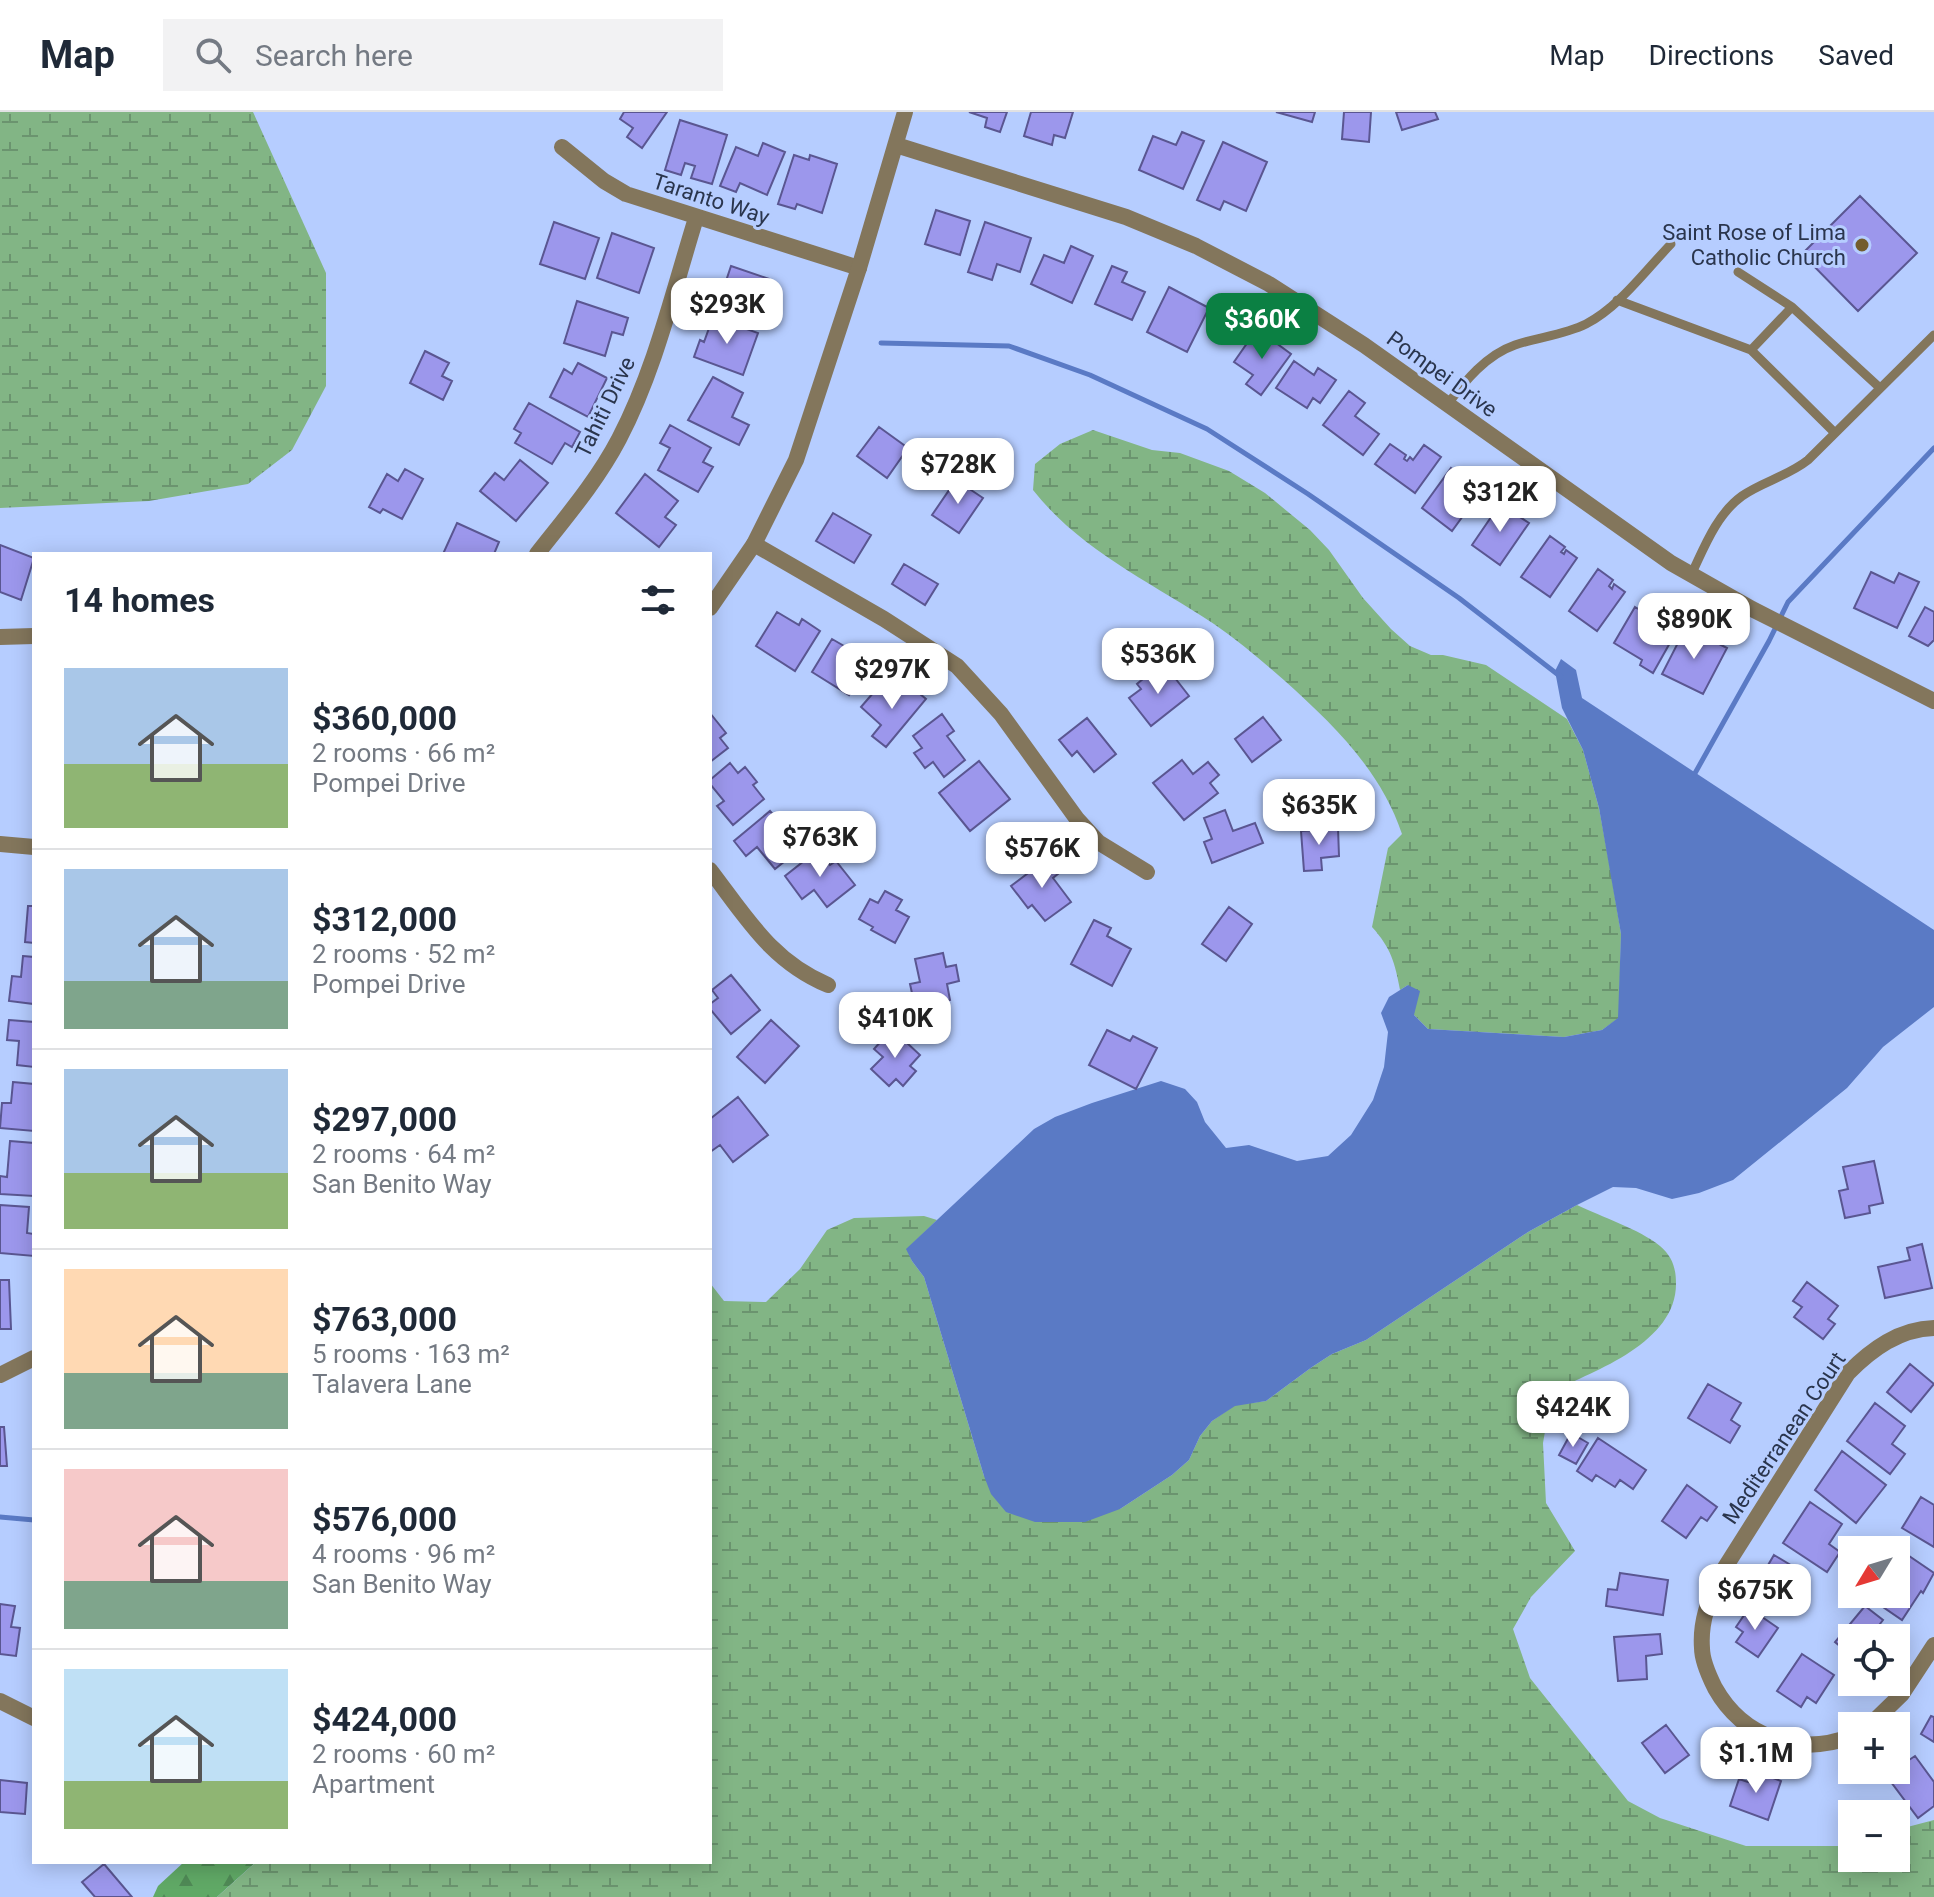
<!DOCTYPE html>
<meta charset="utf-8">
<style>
:root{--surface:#fff;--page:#f2f2f3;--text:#1f2937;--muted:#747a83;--line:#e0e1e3;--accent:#0b8043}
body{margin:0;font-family:Roboto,sans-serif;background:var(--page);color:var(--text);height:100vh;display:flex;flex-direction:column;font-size:30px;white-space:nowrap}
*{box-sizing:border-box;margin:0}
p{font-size:26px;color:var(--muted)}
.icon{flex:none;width:44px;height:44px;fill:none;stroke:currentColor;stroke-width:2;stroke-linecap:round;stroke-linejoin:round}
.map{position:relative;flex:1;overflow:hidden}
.sheet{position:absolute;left:32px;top:440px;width:680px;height:1312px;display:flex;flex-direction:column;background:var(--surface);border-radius:0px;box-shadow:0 4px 20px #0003}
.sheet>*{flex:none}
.needle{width:52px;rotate:232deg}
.fabs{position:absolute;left:1838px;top:1424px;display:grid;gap:16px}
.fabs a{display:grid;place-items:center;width:72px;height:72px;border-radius:0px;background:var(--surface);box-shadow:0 4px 20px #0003;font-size:40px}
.price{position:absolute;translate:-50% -68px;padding:0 18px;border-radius:16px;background:#fff;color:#222;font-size:26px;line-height:52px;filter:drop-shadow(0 2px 4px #0008)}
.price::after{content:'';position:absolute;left:50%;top:48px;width:24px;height:18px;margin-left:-12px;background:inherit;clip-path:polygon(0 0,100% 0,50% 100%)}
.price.active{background:var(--accent);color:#fff}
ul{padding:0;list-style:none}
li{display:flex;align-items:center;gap:24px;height:200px;padding:0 32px}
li+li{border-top:2px solid var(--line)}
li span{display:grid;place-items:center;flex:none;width:224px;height:160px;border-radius:0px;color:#555}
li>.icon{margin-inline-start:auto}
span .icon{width:96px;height:96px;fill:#fffc;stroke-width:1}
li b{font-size:34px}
h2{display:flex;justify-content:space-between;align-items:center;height:96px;padding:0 32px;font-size:34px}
header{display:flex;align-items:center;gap:48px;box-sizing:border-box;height:112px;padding:0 40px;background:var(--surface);border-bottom:2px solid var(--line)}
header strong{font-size:38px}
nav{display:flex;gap:44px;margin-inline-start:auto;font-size:28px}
.search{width:560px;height:72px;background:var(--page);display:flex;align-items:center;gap:20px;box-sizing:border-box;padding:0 28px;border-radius:0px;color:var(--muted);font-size:30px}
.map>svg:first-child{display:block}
</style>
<header>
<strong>Map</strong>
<div class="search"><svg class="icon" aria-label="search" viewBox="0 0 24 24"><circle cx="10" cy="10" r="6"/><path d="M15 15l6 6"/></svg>Search here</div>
<nav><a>Map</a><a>Directions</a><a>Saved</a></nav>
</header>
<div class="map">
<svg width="1934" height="1785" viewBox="0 0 1934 1785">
<defs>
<pattern id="forest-firs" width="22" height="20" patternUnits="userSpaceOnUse" patternTransform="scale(2)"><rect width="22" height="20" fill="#60a966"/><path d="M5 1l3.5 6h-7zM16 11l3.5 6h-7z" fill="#4f8a56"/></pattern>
<pattern id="wetland-marsh" width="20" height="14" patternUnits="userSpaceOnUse" patternTransform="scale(2)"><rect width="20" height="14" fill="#82b585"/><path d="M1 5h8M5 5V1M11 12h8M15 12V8" fill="none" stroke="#6b946f"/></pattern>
</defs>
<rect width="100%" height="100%" fill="#b6cdff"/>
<path fill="url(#forest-firs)" d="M184 1750H256L217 1785H153L158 1774Z"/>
<path fill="url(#wetland-marsh)" d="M0 0H253L326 161V274L292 338 248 372 149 389 0 396Z
M1093 318 1152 338 1180 341 1229 359 1265 381 1310 418 1329 438 1363 486 1391 517 1410 534 1431 543H1443L1486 553 1567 607 1583 638 1599 696 1611 761 1621 822 1619 906 1602 918 1564 925 1428 917 1414 903 1408 873 1400 878C1395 851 1391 836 1372 815L1388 736 1402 722C1381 659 1334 613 1285 569 1262 549 1239 529 1214 512 1151 470 1081 439 1033 378L1035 352 1060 332Z
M1577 1093C1602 1105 1639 1117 1660 1134 1673 1145 1676 1157 1676 1172 1676 1230 1596 1259 1552 1279L1543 1331 1546 1391 1575 1439 1531 1485 1513 1517 1530 1566 1628 1689 1660 1706 1746 1734H1838L1852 1730V1746H1896V1718L1934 1708V1785H217L256 1750H710V1171L724 1189 766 1190 800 1157 827 1118 854 1106 924 1104 937 1108 907 1137 912 1149 924 1165 984 1364 1120 1397 1172 1363 1189 1348 1200 1324 1212 1309 1235 1293 1266 1289 1312 1255 1332 1242 1366 1228 1528 1120Z"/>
<path fill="#5a7ac5" d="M1561 547 1576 558 1582 586 1934 818V895L1883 935 1847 976 1733 1068 1699 1081 1672 1087 1636 1076 1613 1075 1577 1093 1528 1120 1366 1228 1332 1242 1312 1255 1266 1289 1235 1294 1212 1309 1200 1324 1189 1348 1172 1363 1120 1397 1085 1410H1035L1006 1400 991 1382 984 1364 924 1165 912 1149 906 1137 1034 1017 1055 1005 1092 991 1161 969 1185 977 1197 990 1205 1010 1226 1036 1249 1033 1297 1049 1328 1044 1351 1023 1373 988 1384 955 1388 920 1381 901 1389 885 1408 873 1420 879 1414 903 1428 917 1564 925 1602 918 1618 906 1621 822 1599 696 1583 638 1562 596 1555 559Z"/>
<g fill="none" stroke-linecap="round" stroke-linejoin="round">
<path stroke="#5a7ac5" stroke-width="5" d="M881 231 1009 234 1090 263 1207 317 1308 382 1459 486 1561 565
M1694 663 1769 529 1788 490 1934 336
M0 1405 34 1408"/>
</g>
<path fill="#9c97ec" stroke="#5a5691" stroke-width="2" d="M624 0H667L642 36 627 25 633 16 620 7Z
M969 0H1007L1000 20 985 15 987 6Z
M1031 0H1073L1065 26 1054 23 1052 33 1024 24Z
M1276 0H1315L1312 10Z
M1344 0H1371L1369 30 1342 27Z
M1396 0H1435L1438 7 1402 18Z
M680 8 727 23 712 72 691 66 695 54 685 51 681 63 665 58Z
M1182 20 1204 29 1183 77 1139 58 1153 24 1176 33Z
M1223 30 1267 50 1246 99 1224 89 1220 98 1197 88Z
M763 31 785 40 767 83 740 71 736 80 720 74 736 35 758 44Z
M794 43 809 48 810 43 837 52 822 101 797 92 795 97 778 92Z
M1860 84 1917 141 1858 199 1802 142Z
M936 98 970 109 960 143 925 132Z
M554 110 599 126 585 167 540 152Z
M985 110 1031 126 1020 160 997 152 992 168 968 160Z
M612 121 654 136 639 181 597 166Z
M1071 134 1093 144 1072 191 1031 172 1044 143 1064 151Z
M731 154 769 167 757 204 711 189 717 170 725 172Z
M1112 154 1127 160 1122 170 1145 180 1132 208 1095 192Z
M1169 175 1209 196 1187 240 1147 220Z
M577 189 628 206 623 223 612 220 605 244 564 231Z
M713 205 758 221 743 263 694 245 700 228 704 230Z
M1257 217 1291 242 1261 283 1246 272 1253 263 1234 250Z
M425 239 449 251 442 264 452 269 443 288 410 271Z
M1294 249 1314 263 1318 256 1336 268 1320 291 1313 286 1307 296 1276 276Z
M578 251 607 266 588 305 550 285 564 257 572 262Z
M713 265 743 281 732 305 749 313 739 333 688 308Z
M1349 279 1365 291 1355 304 1379 322 1363 343 1323 313Z
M529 291 580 320 572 335 565 331 552 352 515 331 521 321 514 317Z
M670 313 711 336 703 350 713 355 698 380 658 358 670 336 660 331Z
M879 315 908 336 887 366 857 344Z
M1390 332 1406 343 1404 347 1407 349 1410 345 1413 348 1424 333 1441 345 1415 381 1375 352Z
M520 348 548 371 516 409 480 379 495 361 504 368Z
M1451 356 1481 379 1452 419 1422 396Z
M405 357 423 367 402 407 383 397 380 401 369 395 387 362 398 369Z
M645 362 678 389 665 405 676 413 659 435 616 401Z
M956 368 983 386 959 421 932 403Z
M1500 392 1529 411 1500 453 1472 433Z
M833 401 871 423 854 451 816 429Z
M457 411 499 430 494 442H443Z
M1550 424 1565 435 1561 440 1564 442 1566 438 1577 446 1550 485 1521 465Z
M0 433 34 446 21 488 0 480Z
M904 452 938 472 925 493 892 472Z
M1598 457 1613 468 1609 474 1612 477 1614 472 1625 480 1597 519 1569 499Z
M1871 460 1894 471 1899 461 1919 470 1897 516 1854 496Z
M1635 495 1653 506 1649 513 1666 519 1663 524 1671 529 1653 561 1640 553 1642 548 1614 531Z
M1925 495 1934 500V528L1928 534 1909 524Z
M777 500 799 513 802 507 820 519 795 559 756 534Z
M1686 515 1727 536 1703 582 1662 562Z
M832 527 870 549 849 583 812 560Z
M1168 557 1189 584 1151 614 1129 586 1141 577 1137 572 1150 561 1155 568Z
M908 572 926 587 886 635 872 624 881 613 861 595 880 573 897 587Z
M710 601 726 621 720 626 728 636 710 650Z
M942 602 954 619 947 624 965 648 944 665 933 650 925 656 914 641 922 636 913 624Z
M1263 605 1281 628 1252 650 1235 627Z
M1087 606 1116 642 1094 660 1077 639 1072 644 1059 628Z
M1182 648 1193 662 1208 650 1219 663 1210 671 1218 681 1184 708 1153 671Z
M979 649 1010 687 970 719 939 681Z
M730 651 738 661 745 655 757 670 753 673 764 687 733 713 717 694 724 689 710 672V668Z
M1225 698 1233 719 1255 711 1263 731 1212 751 1204 730 1212 727 1204 706Z
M770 699 801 736 775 757 757 735 746 744 734 729Z
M1338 716 1339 744 1321 746 1322 758 1304 759 1301 719Z
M818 738 830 753 836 749 855 773 827 795 814 778 802 787 785 764Z
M1048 746 1059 761 1053 766 1071 790 1045 809 1032 793 1028 796 1011 774Z
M885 779 902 788 896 798 909 805 895 831 871 818 873 815 859 807 870 787 878 791Z
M28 794H34V831L25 830Z
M1229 795 1252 812 1226 849 1202 832Z
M1094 808 1111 816 1107 824 1131 837 1112 874 1071 852Z
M943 841 946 855 956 853 959 869 947 872 950 888 915 895 910 872 920 870 915 847Z
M23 844 34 845V892L9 889 12 864 21 865Z
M731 863 760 898 731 922 710 897V892L718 886 712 878Z
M9 908 34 910V955L17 953 19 929 7 928Z
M771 908 799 934 765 971 737 945Z
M892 917 920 943 910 954 916 959 903 974 896 967 889 974 871 957 883 945 874 937Z
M1107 918 1130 929 1133 924 1157 936 1136 977 1089 953Z
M13 970 34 972V1019L0 1016 2 991H11Z
M738 985 768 1023 733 1050 720 1033 710 1040V1007Z
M10 1029 34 1031V1084L0 1082V1064L7 1065Z
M1874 1049 1883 1091 1869 1094 1870 1101 1845 1106 1839 1079 1848 1077 1843 1055Z
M0 1093 29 1095 27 1121 34 1122V1144L0 1141Z
M1922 1132 1932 1176 1885 1186 1878 1155 1910 1148 1907 1136Z
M0 1168H9L11 1217H0Z
M1807 1170 1838 1194 1828 1207 1835 1212 1823 1227 1794 1205 1802 1195 1793 1189Z
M1910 1252 1934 1272 1911 1300 1887 1280Z
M1708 1272 1741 1291 1731 1308 1740 1314 1730 1331 1688 1306Z
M1875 1291 1905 1314 1892 1332 1905 1342 1890 1362 1847 1329Z
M0 1315H4L7 1354H0Z
M1571 1321 1588 1331 1576 1352 1559 1343Z
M1598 1326 1646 1358 1633 1377 1620 1368 1615 1375 1596 1363 1592 1369 1577 1359Z
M1842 1339 1886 1373 1856 1411 1815 1378Z
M1687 1373 1717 1395 1707 1409 1701 1405 1686 1426 1662 1409Z
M1921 1385 1934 1393V1435L1902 1416Z
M1810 1390 1842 1412 1829 1432 1840 1440 1827 1460 1783 1431Z
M1890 1431 1934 1461 1923 1481 1921 1479 1902 1508 1864 1482H1896V1438H1885Z
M1774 1443 1809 1464 1789 1498 1754 1477Z
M1620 1461 1668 1468 1663 1503 1606 1494 1608 1477 1617 1478Z
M0 1492 15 1494 11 1515 20 1516 16 1544 0 1542Z
M1865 1494 1883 1508 1869 1526H1852V1544L1835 1530Z
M1749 1496 1778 1516 1758 1545 1736 1530 1743 1520 1736 1515Z
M1660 1522 1662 1542 1646 1544 1647 1567 1618 1569 1614 1525Z
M1802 1542 1834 1563 1816 1591 1807 1585 1801 1595 1777 1579Z
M1931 1604 1934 1605V1630L1921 1622Z
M1666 1613 1689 1643 1665 1661 1642 1631Z
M1898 1639 1906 1650 1915 1644 1934 1670V1694L1918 1706 1882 1658H1896Z
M1752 1658 1781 1669 1768 1708 1730 1694 1739 1667 1748 1670Z
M0 1668 27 1671 25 1702 0 1700Z
M104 1752 132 1785H95L82 1770Z"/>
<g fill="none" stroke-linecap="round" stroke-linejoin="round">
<path stroke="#83765c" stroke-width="9" d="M1738 160 1792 195 1880 276
M1617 188 1751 238
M1792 195 1751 238 1835 321
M1447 293C1465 269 1486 243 1515 233 1538 225 1564 223 1586 212 1619 195 1645 159 1671 132
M1691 463C1704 436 1716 403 1742 384 1762 370 1788 364 1808 348L1934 223"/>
<path stroke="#83765c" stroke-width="16" d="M562 35 604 69 626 82 859 156
M754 432 884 507 957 554 1001 602 1077 707 1098 730 1147 760
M537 442C566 405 597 369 619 327 655 258 673 180 696 106
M0 525 34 524
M710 758C746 805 771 849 828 873
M0 1263 34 1246
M0 1589 34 1606
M1869 1614 1902 1582 1934 1533
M1852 1624C1799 1645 1743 1626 1715 1576 1709 1564 1702 1549 1702 1536 1700 1509 1709 1488 1719 1465L1848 1261C1872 1237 1899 1217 1934 1216"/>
<path stroke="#83765c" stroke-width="16" d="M896 33 1126 105 1196 134 1269 172 1364 233 1671 451 1752 497 1934 589
M710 496 754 432 796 348 859 156 905 0
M0 732 34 735"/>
</g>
<circle fill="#735d2d" stroke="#b6cdff" stroke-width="3" cx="1862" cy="133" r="8"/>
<g text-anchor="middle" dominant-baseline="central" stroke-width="6" stroke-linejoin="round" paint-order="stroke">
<g font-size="22" fill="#2a354d" stroke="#b6cdff">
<text transform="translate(711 87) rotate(18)">Taranto Way</text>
<text transform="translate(1442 262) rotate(36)">Pompei Drive</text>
<text transform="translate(605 295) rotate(-64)">Tahiti Drive</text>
<text transform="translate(1784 1326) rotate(-56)">Mediterranean Court</text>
</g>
<g font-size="22" fill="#2a354d" stroke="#b6cdff" text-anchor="end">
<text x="1846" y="120">Saint Rose of Lima<tspan x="1846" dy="25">Catholic Church</tspan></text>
</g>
</g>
</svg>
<div class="fabs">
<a><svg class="needle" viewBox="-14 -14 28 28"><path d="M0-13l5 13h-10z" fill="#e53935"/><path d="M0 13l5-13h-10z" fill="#747a83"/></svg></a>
<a><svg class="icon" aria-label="locate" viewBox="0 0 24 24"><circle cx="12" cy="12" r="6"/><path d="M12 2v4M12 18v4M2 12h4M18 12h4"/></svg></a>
<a>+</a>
<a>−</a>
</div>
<b class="price" style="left:727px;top:234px">$293K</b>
<b class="price active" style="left:1262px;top:249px">$360K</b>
<b class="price" style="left:958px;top:394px">$728K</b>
<b class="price" style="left:1500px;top:422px">$312K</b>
<b class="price" style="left:1694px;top:549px">$890K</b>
<b class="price" style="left:1158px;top:584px">$536K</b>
<b class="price" style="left:892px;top:599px">$297K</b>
<b class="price" style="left:1319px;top:735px">$635K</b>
<b class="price" style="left:820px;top:767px">$763K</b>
<b class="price" style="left:1042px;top:778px">$576K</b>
<b class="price" style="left:895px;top:948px">$410K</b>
<b class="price" style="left:1573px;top:1337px">$424K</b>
<b class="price" style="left:1755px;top:1520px">$675K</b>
<b class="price" style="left:1756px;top:1683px">$1.1M</b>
<section class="sheet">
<h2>14 homes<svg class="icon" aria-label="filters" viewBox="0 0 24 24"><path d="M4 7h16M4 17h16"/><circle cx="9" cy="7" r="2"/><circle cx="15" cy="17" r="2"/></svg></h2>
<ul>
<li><span style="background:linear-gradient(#a9c7e8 60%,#8fb573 0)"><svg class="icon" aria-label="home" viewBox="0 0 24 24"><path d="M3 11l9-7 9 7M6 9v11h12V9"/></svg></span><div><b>$360,000</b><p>2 rooms · 66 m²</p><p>Pompei Drive</p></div></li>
<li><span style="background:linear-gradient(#a9c7e8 70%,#7fa58c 0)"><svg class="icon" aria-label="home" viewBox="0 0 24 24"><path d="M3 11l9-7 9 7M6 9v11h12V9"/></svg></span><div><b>$312,000</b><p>2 rooms · 52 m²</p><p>Pompei Drive</p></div></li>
<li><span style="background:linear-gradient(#a9c7e8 65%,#8fb573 0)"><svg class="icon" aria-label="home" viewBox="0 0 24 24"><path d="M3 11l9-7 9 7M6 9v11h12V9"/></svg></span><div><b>$297,000</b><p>2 rooms · 64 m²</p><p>San Benito Way</p></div></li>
<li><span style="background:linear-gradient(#ffd9b3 65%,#7fa58c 0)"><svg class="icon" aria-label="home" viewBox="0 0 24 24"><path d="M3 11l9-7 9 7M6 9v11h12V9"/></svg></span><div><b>$763,000</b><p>5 rooms · 163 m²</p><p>Talavera Lane</p></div></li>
<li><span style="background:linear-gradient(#f6c9c9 70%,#7fa58c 0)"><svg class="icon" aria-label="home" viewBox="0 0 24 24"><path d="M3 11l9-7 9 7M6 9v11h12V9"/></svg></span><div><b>$576,000</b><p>4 rooms · 96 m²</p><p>San Benito Way</p></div></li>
<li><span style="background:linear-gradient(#bfe0f5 70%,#8fb573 0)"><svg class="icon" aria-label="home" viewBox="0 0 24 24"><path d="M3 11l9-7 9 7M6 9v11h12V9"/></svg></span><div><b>$424,000</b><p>2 rooms · 60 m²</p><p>Apartment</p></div></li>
</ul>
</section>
</div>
